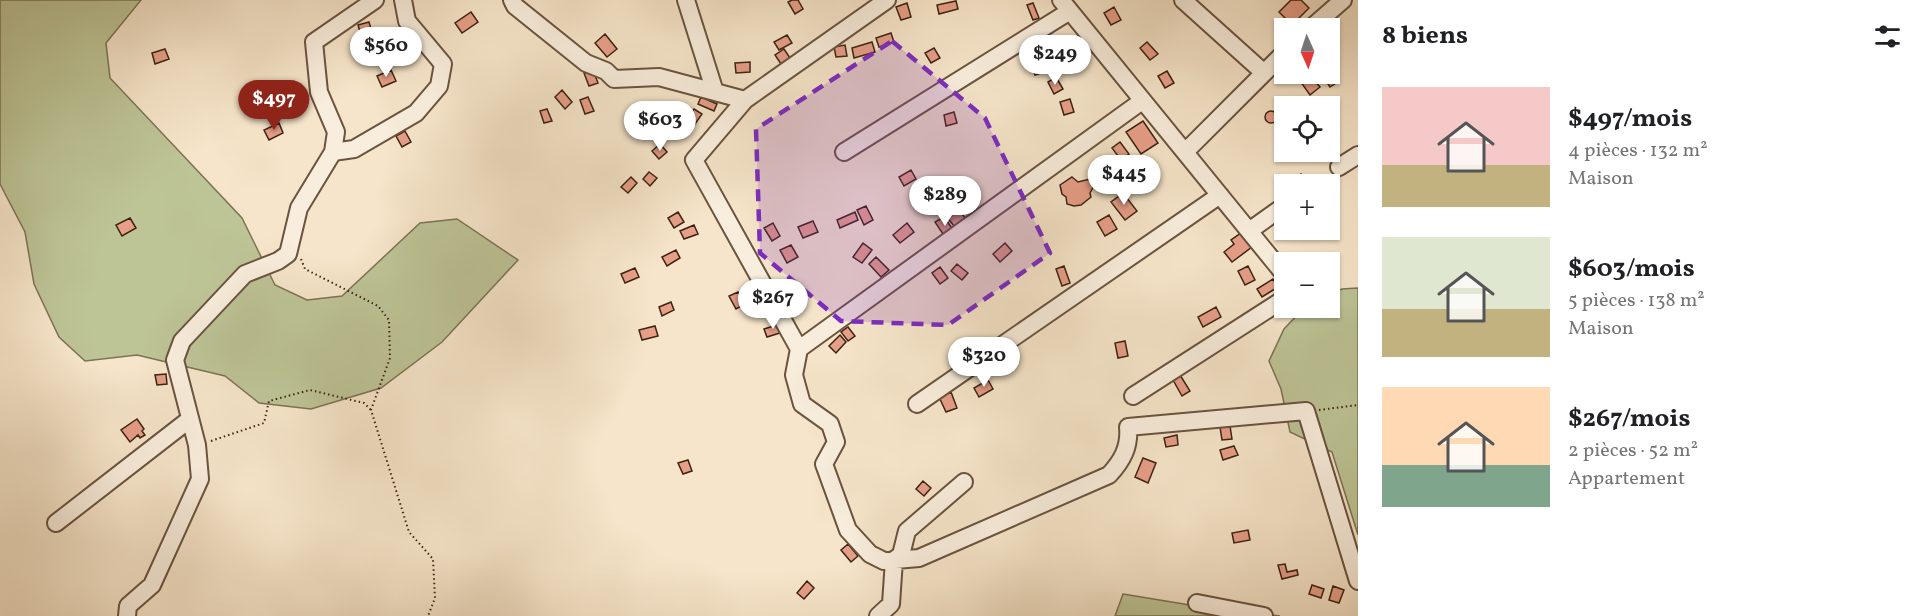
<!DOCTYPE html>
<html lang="fr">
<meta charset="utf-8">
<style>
:root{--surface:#fff;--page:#f2f2f2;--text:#202124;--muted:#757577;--accent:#8f2418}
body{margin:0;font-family:Vollkorn,serif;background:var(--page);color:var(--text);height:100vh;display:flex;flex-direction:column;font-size:22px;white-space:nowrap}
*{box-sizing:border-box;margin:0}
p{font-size:20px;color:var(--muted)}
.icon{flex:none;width:33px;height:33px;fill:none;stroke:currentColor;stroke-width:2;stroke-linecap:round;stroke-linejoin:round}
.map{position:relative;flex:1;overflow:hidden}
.sheet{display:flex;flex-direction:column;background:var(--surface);width:570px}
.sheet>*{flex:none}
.needle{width:39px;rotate:177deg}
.controls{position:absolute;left:1274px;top:18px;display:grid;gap:12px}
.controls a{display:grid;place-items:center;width:66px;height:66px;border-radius:0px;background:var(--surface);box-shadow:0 2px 4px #0004;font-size:30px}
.price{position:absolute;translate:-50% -51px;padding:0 14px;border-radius:21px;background:#fff;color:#222;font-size:20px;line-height:39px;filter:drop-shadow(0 2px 3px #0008)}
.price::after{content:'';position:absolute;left:50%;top:36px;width:18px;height:14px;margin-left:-9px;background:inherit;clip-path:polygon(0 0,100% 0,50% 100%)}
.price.on{background:var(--accent);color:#fff}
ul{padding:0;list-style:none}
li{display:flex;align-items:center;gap:18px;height:150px;padding:0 24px}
li span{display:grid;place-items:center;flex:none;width:168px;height:120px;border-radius:0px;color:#555}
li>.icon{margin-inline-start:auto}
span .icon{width:72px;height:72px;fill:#fffc;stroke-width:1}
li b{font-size:26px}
h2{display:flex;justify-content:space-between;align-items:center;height:72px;padding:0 24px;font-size:26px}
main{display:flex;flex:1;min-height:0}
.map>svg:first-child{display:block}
</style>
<main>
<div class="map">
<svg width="1358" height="616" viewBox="0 0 1358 616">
<rect width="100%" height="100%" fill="#f6e5ca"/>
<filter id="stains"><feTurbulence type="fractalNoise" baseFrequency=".00333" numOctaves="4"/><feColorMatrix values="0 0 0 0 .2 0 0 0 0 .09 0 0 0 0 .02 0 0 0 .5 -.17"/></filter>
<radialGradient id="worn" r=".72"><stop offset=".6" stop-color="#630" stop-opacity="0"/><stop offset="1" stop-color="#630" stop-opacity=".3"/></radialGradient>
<path fill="#bdc496" stroke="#7c7354" stroke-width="1.5" d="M0 0H141L106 43 110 78 242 218 275 285 307 300 342 296 420 223 457 219 518 260 442 342 381 388 311 409 259 403 225 376 137 355 85 361 59 337 34 284 25 232 0 184Z
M1358 288V535L1332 452 1290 432 1281 389 1269 361 1284 329 1304 308H1329V294L1342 289Z
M1123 594 1202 607 1280 616H1115Z"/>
<path fill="#e79f88" stroke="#3c2211" stroke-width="1.5" d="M792 0H798L803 9 795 14 788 2Z
M1291 0H1301L1309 8 1292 25 1279 12Z
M956 1 958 9 939 14 937 5Z
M907 3 911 17 901 20 896 7Z
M1033 3 1039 18 1033 20 1027 5Z
M1114 7 1121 20 1111 25 1104 13Z
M471 12 478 22 462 33 455 23Z
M369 22 373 36 362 39 358 25Z
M891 33 894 42 879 47 876 38Z
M605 34 617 49 607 57 595 43Z
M787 35 792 43 779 50 774 42Z
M1052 37 1062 49 1056 54 1046 41Z
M872 42 875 52 854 58 852 48Z
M1147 42 1158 54 1150 60 1140 48Z
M845 45 847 56 836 57 834 47Z
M934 48 940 58 931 63 925 53Z
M165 49 169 59 155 64 152 53Z
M784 49 792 61 783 67 775 55Z
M1040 54 1047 71 1035 75 1029 58Z
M1071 55 1082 68 1075 73 1065 61Z
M750 62V72L736 73 735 63Z
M1330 68 1339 81 1330 87 1321 74H1329Z
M391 70 396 81 382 87 377 76Z
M593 70 598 83 589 86 584 73Z
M1167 71 1174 83 1165 88 1158 76Z
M1304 74H1309L1320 87 1310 95 1298 78Z
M1056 77 1063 89 1054 94 1048 82Z
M562 90 572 102 565 109 555 97Z
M588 97 594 111 585 114 580 100Z
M701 97 717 104 714 111 698 104Z
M1070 99 1074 112 1064 115 1060 102Z
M547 109 552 121 544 123 540 111Z
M694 109 702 114 693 127 685 121Z
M1265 117a6 6 0 1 1 12 0a6 6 0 1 1-12 0Z
M954 112 957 123 946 126 944 115Z
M1143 121 1158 143 1141 154 1126 132Z
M279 123 283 133 269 140 264 130Z
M405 131 411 142 402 147 396 136Z
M1120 142 1129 154 1121 160 1112 148Z
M660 144 667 152 659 159 652 151Z
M911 170 916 179 904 186 899 177Z
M649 172 657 178 650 186 643 179Z
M1301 174 1308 184H1296L1293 180Z
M631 177 637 183 628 193 621 187Z
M1072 177 1078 182 1090 179 1095 184 1090 193 1091 197 1081 205 1074 206 1067 204 1066 197 1062 194 1060 185Z
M952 186 958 191 950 200 944 195Z
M1123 193 1137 211 1125 220 1111 202Z
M955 205 966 219 955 227 944 214Z
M866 206 873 220 864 225 857 210Z
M678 212 684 222 674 228 668 218Z
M855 212 858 220 840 228 837 220Z
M1109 215 1117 229 1105 236 1097 222Z
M944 217 954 231 945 237 935 222Z
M130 218 136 228 122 236 116 225Z
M813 221 818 232 803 238 798 227Z
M773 223 780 236 772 241 764 228Z
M907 223 914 232 900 243 893 235Z
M694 225 698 234 684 239 680 231Z
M1241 233 1256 244 1232 262 1224 252 1234 244 1231 240Z
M863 243 872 250 862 263 853 257Z
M1005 243 1012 251 1000 262 993 254Z
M791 245 798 257 787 263 780 250Z
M676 250 680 258 667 266 662 257Z
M876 257 889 270 881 277 869 264Z
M957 264 968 273 962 280 951 271Z
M1064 266 1070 283 1062 286 1056 269Z
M1248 266 1255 280 1245 285 1238 271Z
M940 267 948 278 940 284 932 273Z
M635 268 639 277 625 283 621 274Z
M1273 279 1278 287 1262 297 1257 289Z
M738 292 745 304 736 309 729 296Z
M671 302 674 310 662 316 659 307Z
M1216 307 1221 317 1203 327 1198 317Z
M780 324 783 332 767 337 764 329Z
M655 326 658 336 642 340 639 330Z
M848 327 855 336 848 341 841 332Z
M840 335 846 342 836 353 829 346Z
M1125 341 1128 356 1118 358 1115 343Z
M166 374 167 384 157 385 155 375Z
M1180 375 1190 391 1182 396 1173 380Z
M988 380 993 389 979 397 974 388Z
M951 392 957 408 946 412 939 397Z
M137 419 144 429 142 431 145 435 140 438 138 435 130 442 121 430Z
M1230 426 1232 439 1222 440 1220 427Z
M1177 435 1178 445 1166 447 1164 438Z
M1234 446 1238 455 1223 460 1220 450Z
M1143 458 1156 463 1148 483 1135 477Z
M688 460 692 471 683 474 678 463Z
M923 481 931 488 924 496 916 489Z
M1248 530 1250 540 1234 543 1232 533Z
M848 544 858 556 851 562 841 550Z
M1285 564 1287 572 1297 570 1298 575 1282 579 1278 565Z
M807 581 814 588 804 599 797 593Z
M1312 585 1324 589 1321 598 1309 594Z
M1333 586 1344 590 1339 603 1329 600Z"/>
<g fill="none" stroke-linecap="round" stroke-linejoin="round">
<defs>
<path id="minor" d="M512 0 515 6 586 63 606 71 614 79 659 77 745 100
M686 0 715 92
M887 0 745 100 694 160 799 349 794 375 802 404 830 424 836 442 824 464 848 530 870 554 884 561 919 558 1109 475C1122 461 1130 447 1128 427L1306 411 1358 581
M1061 0 1284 274
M1183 0 1263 72
M1311 28 1343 0
M333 152 354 149 416 113 439 86 443 64 407 21 403 0
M844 152 1070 11
M1185 152 1284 53
M1339 167 1358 155
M1249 231 1284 206
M799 349 1142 101
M1133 396 1284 299
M917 404 1220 195
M56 523 190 419
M1197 603 1264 616
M127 616 128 606 152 585 200 479 197 445 175 360 182 341 245 274 278 261 288 254 299 208 333 152 336 132 319 92 314 42 375 0
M878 616 891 604 894 560 901 555 907 531 964 482"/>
</defs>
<use href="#minor" stroke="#6a533f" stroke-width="20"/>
<path stroke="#3c2211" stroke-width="2" stroke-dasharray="1.5 3" stroke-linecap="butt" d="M301 259 305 269 378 306 389 320 390 358 371 410 409 532 433 559 435 598 428 616
M1319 410 1358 405
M211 441 264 423 269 401 310 390 364 403 371 410"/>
<use href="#minor" stroke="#f9eedd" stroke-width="16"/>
</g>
<path fill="#7b2cbf" fill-opacity="0.2" stroke="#7b2cbf" stroke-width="4.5" stroke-dasharray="12 8" stroke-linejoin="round" d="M892 41 985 118 1050 253 948 325 841 321 760 253 756 129Z"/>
<rect width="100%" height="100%" filter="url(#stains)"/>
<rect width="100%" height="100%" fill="url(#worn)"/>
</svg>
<div class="controls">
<a><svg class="needle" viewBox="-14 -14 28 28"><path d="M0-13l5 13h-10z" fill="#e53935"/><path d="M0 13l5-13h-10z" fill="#757577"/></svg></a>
<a><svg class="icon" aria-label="locate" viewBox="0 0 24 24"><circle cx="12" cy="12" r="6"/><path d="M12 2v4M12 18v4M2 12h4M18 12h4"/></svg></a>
<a>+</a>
<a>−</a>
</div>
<b class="price" style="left:386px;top:78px">$560</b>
<b class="price" style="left:1055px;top:86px">$249</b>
<b class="price on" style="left:274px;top:131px">$497</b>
<b class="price" style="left:660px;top:152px">$603</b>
<b class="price" style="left:1124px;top:206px">$445</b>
<b class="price" style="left:945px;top:227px">$289</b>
<b class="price" style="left:773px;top:330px">$267</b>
<b class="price" style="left:984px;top:388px">$320</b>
</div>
<section class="sheet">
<h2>8 biens<svg class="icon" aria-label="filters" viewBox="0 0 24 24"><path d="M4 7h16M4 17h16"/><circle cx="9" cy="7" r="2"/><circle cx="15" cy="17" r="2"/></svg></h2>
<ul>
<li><span style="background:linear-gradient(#f6c9c9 65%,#c2b280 0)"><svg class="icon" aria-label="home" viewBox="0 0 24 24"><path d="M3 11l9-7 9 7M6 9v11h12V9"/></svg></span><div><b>$497/mois</b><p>4 pièces · 132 m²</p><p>Maison</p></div></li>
<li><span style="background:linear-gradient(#dfe7d0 60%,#c2b280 0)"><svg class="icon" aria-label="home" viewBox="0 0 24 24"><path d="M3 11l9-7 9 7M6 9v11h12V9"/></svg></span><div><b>$603/mois</b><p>5 pièces · 138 m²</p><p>Maison</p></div></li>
<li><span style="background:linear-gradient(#ffd9b3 65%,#7fa58c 0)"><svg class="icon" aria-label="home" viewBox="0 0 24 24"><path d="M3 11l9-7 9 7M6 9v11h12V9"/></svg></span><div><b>$267/mois</b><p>2 pièces · 52 m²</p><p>Appartement</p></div></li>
</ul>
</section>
</main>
